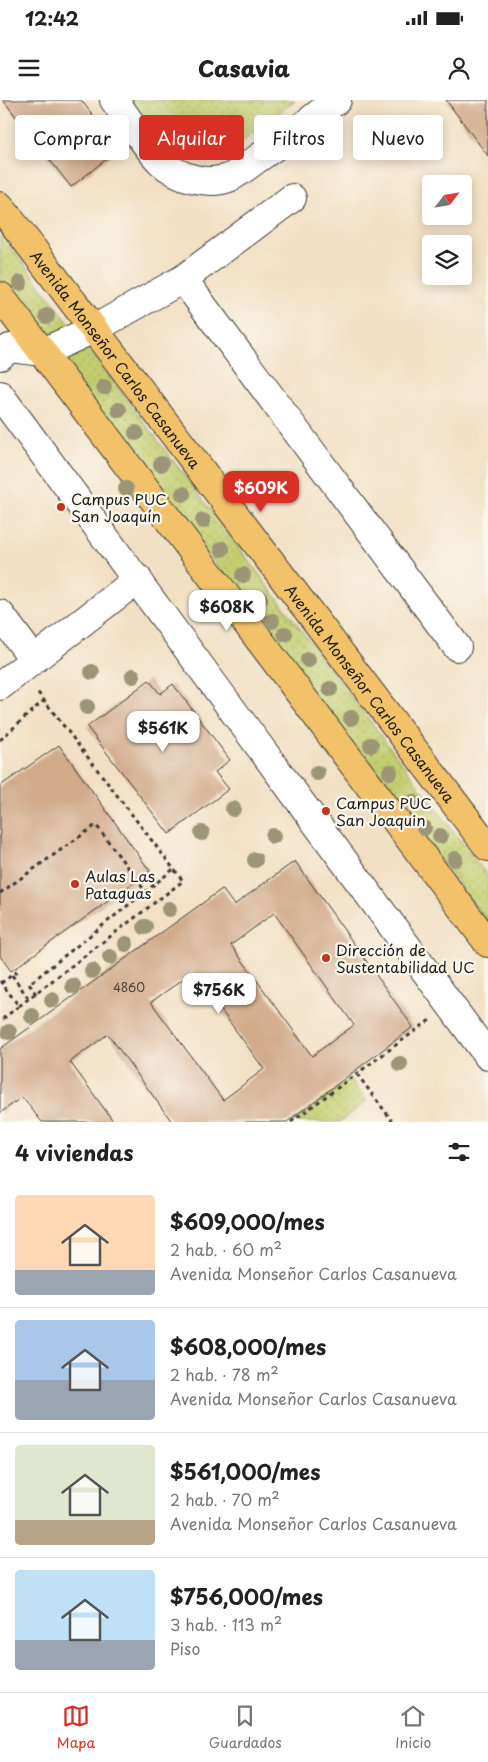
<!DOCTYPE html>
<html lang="es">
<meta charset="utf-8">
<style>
:root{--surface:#fff;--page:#f2f2f2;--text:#222;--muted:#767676;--line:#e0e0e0;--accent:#d93025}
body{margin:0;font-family:"Playpen Sans",sans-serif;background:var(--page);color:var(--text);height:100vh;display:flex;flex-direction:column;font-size:19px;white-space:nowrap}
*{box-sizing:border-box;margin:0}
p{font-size:16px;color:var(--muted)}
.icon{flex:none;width:28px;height:28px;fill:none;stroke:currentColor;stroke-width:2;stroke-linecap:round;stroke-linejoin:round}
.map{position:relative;height:1022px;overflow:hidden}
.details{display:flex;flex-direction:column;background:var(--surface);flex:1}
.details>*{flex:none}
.banner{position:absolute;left:15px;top:15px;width:459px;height:45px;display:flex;gap:10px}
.needle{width:32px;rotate:59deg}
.fabs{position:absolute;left:422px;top:75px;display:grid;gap:10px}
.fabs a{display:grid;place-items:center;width:50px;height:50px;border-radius:5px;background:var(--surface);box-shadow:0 2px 12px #0003;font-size:25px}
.price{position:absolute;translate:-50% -42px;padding:0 11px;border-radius:10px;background:#fff;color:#222;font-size:16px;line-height:32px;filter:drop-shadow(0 1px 2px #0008)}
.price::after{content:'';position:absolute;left:50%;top:30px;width:15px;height:11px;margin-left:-8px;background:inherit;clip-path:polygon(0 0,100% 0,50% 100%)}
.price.active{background:var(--accent);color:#fff}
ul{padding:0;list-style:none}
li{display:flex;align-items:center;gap:15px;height:125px;padding:0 15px}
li+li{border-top:1px solid var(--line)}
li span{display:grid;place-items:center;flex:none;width:140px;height:100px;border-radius:5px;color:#555}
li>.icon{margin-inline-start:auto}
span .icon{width:60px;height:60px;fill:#fffc;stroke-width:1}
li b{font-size:21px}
h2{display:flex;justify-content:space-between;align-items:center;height:60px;padding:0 15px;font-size:21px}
.tag{padding:0 18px;border-radius:5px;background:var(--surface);box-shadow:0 2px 12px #0003;font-size:18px;line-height:45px}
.tag.active{background:var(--accent);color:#fff}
.status{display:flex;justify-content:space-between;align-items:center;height:35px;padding:0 25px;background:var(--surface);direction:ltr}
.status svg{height:14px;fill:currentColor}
header{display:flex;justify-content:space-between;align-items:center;height:65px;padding:0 15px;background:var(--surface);font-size:22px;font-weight:800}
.dock{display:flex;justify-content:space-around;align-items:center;height:70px;border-top:1px solid var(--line);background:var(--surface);font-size:14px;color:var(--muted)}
.dock a{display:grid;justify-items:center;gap:2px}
.dock .active{color:var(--accent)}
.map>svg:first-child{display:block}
</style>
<div class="status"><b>12:42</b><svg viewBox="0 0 49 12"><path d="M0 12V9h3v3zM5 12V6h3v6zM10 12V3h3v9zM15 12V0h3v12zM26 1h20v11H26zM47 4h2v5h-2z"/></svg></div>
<header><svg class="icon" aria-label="menu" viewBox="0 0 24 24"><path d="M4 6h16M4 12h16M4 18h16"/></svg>Casavia<svg class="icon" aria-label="person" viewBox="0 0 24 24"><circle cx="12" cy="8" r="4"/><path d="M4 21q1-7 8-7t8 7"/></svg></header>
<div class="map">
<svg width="488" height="1022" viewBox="0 0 488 1022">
<defs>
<pattern id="grass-dots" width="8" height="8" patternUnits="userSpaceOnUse" patternTransform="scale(1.25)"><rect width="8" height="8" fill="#c2ce70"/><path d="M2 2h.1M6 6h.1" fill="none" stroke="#a6b060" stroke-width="1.8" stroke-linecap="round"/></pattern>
</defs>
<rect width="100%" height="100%" fill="#fbf7ec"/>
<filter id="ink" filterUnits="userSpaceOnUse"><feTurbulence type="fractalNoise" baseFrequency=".02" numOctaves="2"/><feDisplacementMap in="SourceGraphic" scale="10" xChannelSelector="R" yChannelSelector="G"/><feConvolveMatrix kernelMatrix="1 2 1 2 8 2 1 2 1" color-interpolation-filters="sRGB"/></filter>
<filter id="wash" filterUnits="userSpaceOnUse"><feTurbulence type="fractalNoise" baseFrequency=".0096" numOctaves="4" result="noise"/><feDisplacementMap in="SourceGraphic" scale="20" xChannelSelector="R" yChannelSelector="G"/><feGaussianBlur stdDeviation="1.12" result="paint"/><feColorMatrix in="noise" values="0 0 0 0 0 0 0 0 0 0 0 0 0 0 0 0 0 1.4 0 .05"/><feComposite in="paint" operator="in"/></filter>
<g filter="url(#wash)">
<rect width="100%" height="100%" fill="#f1e0c3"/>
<path fill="url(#grass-dots)" stroke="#6f7546" d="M129 0H295L236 46 196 54 156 35Z
M0 132 488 777V823L0 180Z
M349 979 367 1001 340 1022H292Z"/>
<g id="blocks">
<path fill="#d1aa8a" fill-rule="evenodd" d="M3 0H81L119 49 71 87Z
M446 0H488V56Z
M149 580 160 594 173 584 230 660 215 672 229 689 169 734 87 627Z
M59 645 150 771 11 871 0 856V686Z
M295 761 413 927 287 1022H172L108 934 70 962 114 1022H42L22 997 0 1013V949L222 789 234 805ZM274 813 354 925 312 956 231 845ZM193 872 264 969 223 1000 151 902Z"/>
</g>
</g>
<g filter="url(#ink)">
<use href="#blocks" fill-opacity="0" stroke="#3c3935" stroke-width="1"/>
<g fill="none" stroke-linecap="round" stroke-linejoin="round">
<defs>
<path id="minor" d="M114 0C129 20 143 43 160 61 177 77 209 87 231 77 240 72 249 65 257 59 284 41 310 20 337 0
M183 179 457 547
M0 256 10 248 43 252 94 229 183 179 292 98
M0 295 488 956
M0 514 34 560
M0 586 138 479"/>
<g id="major">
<path id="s1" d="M0 106 488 747"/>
<path d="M0 196 488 843"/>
</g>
</defs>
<use href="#minor" stroke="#3c3935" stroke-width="30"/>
<use href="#major" stroke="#3c3935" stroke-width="30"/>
<path stroke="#3c3935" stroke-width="3" stroke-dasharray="4 4" stroke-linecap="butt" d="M0 640 44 600
M0 793 96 725 145 791
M12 875 29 899
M0 881 19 906 0 921
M1 883 18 871 16 868
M36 894 29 884 175 768
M19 906 183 781 36 590
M357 974 393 1022
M291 1022 430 920"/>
<use href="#minor" stroke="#fff" stroke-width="28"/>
<use href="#major" stroke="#f2c26a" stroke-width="28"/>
</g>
<g fill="#9c9677">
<circle cx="20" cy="183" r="8"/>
<circle cx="47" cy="216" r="8"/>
<circle cx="104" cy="287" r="8"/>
<circle cx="119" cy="310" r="8"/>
<circle cx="136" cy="333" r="8"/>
<circle cx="161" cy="364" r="8"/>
<circle cx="126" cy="389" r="8"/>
<circle cx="183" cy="394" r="8"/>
<circle cx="203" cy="421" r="8"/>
<circle cx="222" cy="449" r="8"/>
<circle cx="243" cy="475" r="8"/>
<circle cx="260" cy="499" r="8"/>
<circle cx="272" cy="521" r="8"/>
<circle cx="285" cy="534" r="8"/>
<circle cx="308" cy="560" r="8"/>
<circle cx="92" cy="572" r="8"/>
<circle cx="133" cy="576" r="8"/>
<circle cx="330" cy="589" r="8"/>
<circle cx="87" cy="607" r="8"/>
<circle cx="351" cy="618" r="8"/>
<circle cx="371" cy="645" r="8"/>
<circle cx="390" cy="672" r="8"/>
<circle cx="317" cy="673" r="8"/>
<circle cx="413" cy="702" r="8"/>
<circle cx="233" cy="709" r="8"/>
<circle cx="424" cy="728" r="8"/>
<circle cx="202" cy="733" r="8"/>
<circle cx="273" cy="736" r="8"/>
<circle cx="440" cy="736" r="8"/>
<circle cx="455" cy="759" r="8"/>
<circle cx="255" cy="760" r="8"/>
<circle cx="169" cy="809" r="8"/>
<circle cx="145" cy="827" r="8"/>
<circle cx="126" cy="844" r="8"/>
<circle cx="110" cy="857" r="8"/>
<circle cx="92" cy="871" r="8"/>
<circle cx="73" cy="886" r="8"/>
<circle cx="52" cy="900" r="8"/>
<circle cx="32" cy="916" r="8"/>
<circle cx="9" cy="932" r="8"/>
<circle cx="400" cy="964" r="8"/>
</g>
</g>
<g fill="#c8321e" stroke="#fbf7ec" stroke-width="2">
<circle cx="61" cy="407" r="5"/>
<circle cx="326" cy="711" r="5"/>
<circle cx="75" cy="784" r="5"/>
<circle cx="326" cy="858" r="5"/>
</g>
<g text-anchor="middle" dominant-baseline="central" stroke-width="4.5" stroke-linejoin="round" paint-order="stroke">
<g font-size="12" fill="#494038">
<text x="129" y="887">4860</text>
</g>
<g font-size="15" fill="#1c1c1c" stroke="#fbf7ec">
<text stroke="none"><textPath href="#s1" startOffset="192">Avenida Monseñor Carlos Casanueva</textPath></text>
<text stroke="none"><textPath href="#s1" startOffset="612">Avenida Monseñor Carlos Casanueva</textPath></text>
</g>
<g font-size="15" fill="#1c1c1c" stroke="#fbf7ec" text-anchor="start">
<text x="71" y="398">Campus PUC<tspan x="71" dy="17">San Joaquín</tspan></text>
<text x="336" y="702">Campus PUC<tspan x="336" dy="17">San Joaquin</tspan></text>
<text x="85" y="775">Aulas Las<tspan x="85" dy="17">Pataguas</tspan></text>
<text x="336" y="849">Dirección de<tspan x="336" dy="17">Sustentabilidad UC</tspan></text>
</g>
</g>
</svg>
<div class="fabs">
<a><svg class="needle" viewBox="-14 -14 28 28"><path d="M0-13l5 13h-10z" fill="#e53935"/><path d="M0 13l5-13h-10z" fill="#767676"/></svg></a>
<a><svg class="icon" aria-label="layers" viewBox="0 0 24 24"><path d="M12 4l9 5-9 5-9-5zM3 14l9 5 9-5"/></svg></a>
</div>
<b class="price active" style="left:261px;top:413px">$609K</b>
<b class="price" style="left:227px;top:532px">$608K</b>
<b class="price" style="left:163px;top:653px">$561K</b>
<b class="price" style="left:219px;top:915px">$756K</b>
<div class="banner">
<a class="tag">Comprar</a>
<a class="tag active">Alquilar</a>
<a class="tag">Filtros</a>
<a class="tag">Nuevo</a>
</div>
</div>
<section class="details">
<h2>4 viviendas<svg class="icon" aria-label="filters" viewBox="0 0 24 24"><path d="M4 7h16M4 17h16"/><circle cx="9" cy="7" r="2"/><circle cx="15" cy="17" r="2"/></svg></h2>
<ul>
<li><span style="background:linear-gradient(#ffd9b3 75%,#9aa5b1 0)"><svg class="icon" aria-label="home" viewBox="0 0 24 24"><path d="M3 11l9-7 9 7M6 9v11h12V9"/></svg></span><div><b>$609,000/mes</b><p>2 hab. · 60 m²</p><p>Avenida Monseñor Carlos Casanueva</p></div></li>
<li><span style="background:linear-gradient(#a9c7e8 60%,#9aa5b1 0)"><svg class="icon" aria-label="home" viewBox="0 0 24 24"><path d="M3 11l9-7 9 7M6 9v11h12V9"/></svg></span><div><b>$608,000/mes</b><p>2 hab. · 78 m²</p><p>Avenida Monseñor Carlos Casanueva</p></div></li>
<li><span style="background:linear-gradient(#dfe7d0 75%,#b9a48a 0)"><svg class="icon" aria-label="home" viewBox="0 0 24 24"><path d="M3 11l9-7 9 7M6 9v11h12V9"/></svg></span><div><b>$561,000/mes</b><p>2 hab. · 70 m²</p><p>Avenida Monseñor Carlos Casanueva</p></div></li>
<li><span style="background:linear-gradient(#bfe0f5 70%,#9aa5b1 0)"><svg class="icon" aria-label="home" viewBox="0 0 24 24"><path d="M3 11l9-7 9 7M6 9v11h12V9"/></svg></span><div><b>$756,000/mes</b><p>3 hab. · 113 m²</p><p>Piso</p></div></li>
</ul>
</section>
<nav class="dock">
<a class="active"><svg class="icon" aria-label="map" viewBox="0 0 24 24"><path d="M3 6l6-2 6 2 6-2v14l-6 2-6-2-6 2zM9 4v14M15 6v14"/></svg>Mapa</a>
<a><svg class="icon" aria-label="saved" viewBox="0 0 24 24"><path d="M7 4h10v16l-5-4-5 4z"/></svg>Guardados</a>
<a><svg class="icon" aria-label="home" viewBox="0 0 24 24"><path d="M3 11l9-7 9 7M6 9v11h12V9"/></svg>Inicio</a>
</nav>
